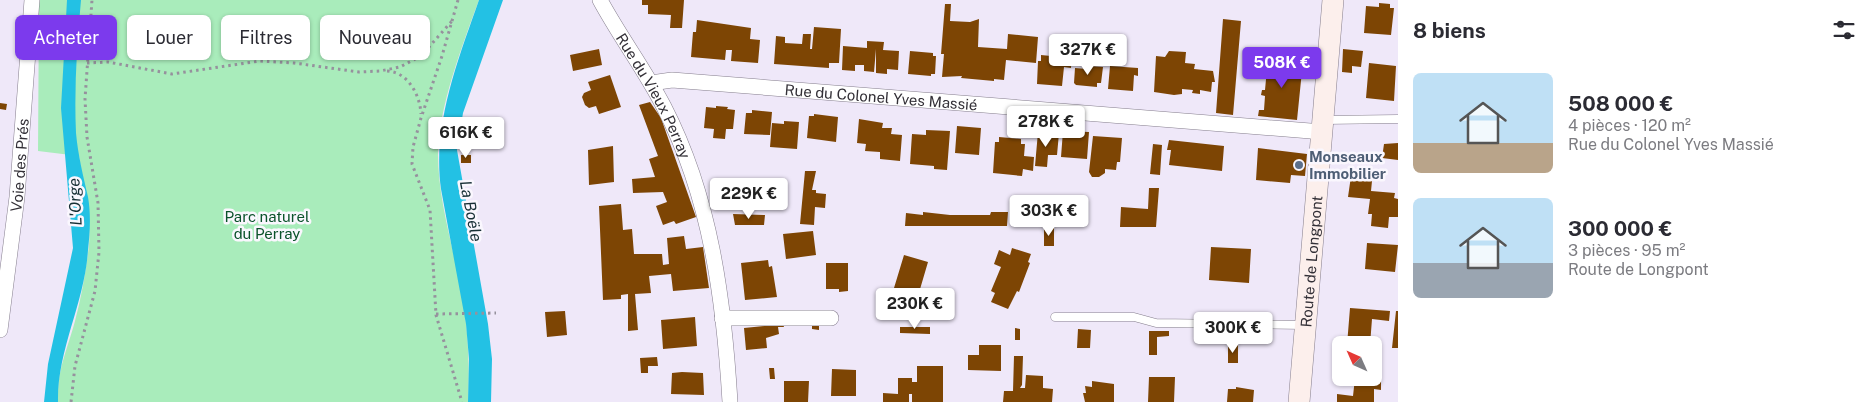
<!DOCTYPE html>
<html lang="fr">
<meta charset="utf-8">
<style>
:root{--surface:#fff;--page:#f7f7f7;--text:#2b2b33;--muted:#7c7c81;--accent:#7c3aed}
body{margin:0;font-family:"Public Sans",sans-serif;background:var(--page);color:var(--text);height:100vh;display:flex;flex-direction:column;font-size:19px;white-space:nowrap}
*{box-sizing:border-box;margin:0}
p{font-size:16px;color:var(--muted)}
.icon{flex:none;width:28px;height:28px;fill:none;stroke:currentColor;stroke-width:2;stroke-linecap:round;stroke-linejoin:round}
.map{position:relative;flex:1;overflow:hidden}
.side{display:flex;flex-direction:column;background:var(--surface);width:475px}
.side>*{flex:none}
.guide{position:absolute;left:15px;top:15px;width:475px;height:45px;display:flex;gap:10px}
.needle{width:32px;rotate:315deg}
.controls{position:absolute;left:1332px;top:336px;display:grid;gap:10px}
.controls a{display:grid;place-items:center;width:50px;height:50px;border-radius:8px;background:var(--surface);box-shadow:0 1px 4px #0004;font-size:25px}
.price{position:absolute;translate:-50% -42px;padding:0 11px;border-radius:5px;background:#fff;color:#222;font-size:16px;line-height:32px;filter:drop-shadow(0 1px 2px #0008)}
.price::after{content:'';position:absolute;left:50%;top:30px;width:15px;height:11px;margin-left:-8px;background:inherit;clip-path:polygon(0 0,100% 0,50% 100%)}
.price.active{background:var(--accent);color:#fff}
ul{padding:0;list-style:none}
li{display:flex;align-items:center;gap:15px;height:125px;padding:0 15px}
li span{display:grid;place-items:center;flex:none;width:140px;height:100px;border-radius:8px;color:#555}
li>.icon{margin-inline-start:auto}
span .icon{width:60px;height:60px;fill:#fffc;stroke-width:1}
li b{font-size:21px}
h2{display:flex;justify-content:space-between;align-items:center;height:60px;padding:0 15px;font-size:21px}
.pill{padding:0 18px;border-radius:8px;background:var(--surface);box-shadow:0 1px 4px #0004;font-size:18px;line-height:45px}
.pill.active{background:var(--accent);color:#fff}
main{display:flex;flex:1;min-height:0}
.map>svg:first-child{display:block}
</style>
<main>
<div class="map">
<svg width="1398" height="402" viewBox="0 0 1398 402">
<rect width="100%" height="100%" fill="#efe8f9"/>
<path fill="#a9ecbb" d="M39 0H479C463 43 438 109 438 154 438 198 452 242 460 285 468 324 470 362 468 402H58C57 369 67 351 75 321 81 299 85 276 88 253 93 219 83 189 79 156L38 151Z"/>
<path fill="#23c1e4" d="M67 0H81C77 44 74 89 76 133 78 155 83 175 88 197 91 214 90 233 88 250 85 302 57 350 58 402H44L48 364 73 248 61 108Z
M479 0H503L463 113 457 150 488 324 492 359 491 402H468L469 359 466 324 441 189C432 125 458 60 479 0Z"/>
<path fill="#7d4504" d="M642 0H684L682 28H670L671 15 648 14V5H642Z
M1379 3 1390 4V8H1394L1391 35 1364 33 1366 6 1379 7Z
M945 4H951L950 21 970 22 979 19 978 47 1007 49 1008 34 1038 37 1036 63 1006 60 1004 80 994 79V81L961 78 962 76 942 77 944 54H941Z
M1223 19 1241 21 1233 115 1216 113Z
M697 20 751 28 750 39 760 40 758 63 731 61 732 50H726L725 60 691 57 693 32H696Z
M814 27 841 29 839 63H829V68L774 64 776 36 785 37V43L802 44 803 34H811L810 49H812Z
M867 41 884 42 883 50 899 51 898 70 887 69V74L876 73V49L874 72 864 71V65H855V71L842 70 843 46 867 48Z
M1062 45 1072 46 1071 68 1064 67 1062 86 1037 84 1038 61H1041V55L1051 56 1050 62 1060 63Z
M599 49 602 65 573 71 570 55Z
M1343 49 1363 51 1361 67 1352 66V73L1342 72Z
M910 51 933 53V56H936L935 74H931V76L908 74Z
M1169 51 1186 52 1185 63 1195 64 1194 69 1213 71 1215 82H1212L1211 92 1200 90V94L1192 93 1193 90 1182 89V94L1174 95 1154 92 1156 56 1165 57Z
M1268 58 1303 61 1297 120 1258 116 1259 110H1264L1265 96 1261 95 1262 90H1265Z
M1369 63 1396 66 1394 101 1366 98Z
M1088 66 1103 67 1101 83H1097V87L1076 85 1074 83 1075 68 1087 69Z
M1110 66 1138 68V76L1134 75 1133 91 1108 89Z
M610 75 621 107 599 114 596 106 589 108 585 105 582 97 584 93 591 90 588 82Z
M650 102 661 118 696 217 676 224 674 221 663 225 656 206 667 202 663 192 633 193 632 179 655 177 649 159 658 156 639 105Z
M0 103 7 104 6 110 0 109Z
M716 106 728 107 727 109 735 110 733 129H726L725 139 713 138 714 129 704 128 706 107 716 108Z
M752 110 772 112 770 135 744 134 746 113H752Z
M814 114 838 117 836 142 807 138 809 116H814Z
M859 119 883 123 882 128H892L891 134 902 135 900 161 880 159V152L865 151 866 144 857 143Z
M784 121 799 122 797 149 770 147 772 123 784 124Z
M957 126 981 128 979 155 955 153Z
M926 130 950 131 947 170 934 169V166L910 164 912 134 926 135Z
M1063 131 1089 132 1087 159 1061 157Z
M1038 132 1059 133 1057 155H1048L1047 167 1035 166Z
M1093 136 1122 138 1120 162H1117L1116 170 1105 169V173L1099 177H1092L1089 172Z
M999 137 1021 139V144H1025L1024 156 1034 157 1033 171 1023 169 1022 176 993 173 995 142H999Z
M1169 140 1224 146 1222 171 1169 165 1171 150H1167Z
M1398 143V160L1382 158 1384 144Z
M1153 144 1162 145 1160 175 1150 174Z
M613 146 614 182 589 185 588 150Z
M1258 148 1307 154 1305 176 1291 175 1290 183 1256 180Z
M461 155H471V163H461Z
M1352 169 1373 171 1371 191 1395 193 1394 198 1398 199V217H1389L1388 228 1371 226 1372 214H1368L1370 199 1348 197Z
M805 171H816L812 190H816V193L826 194 825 208 815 207 814 225 800 224Z
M720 178 729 181 728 184 737 188 736 200 728 205 712 194Z
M1149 188H1159L1156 227H1120L1121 207 1148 209Z
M621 204 623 230 632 229 634 254H662L663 265 669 264 667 238 684 236 686 249 703 247 709 288 673 291 671 274 649 276 651 293 635 294 638 330 628 331V294L621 295V299L603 300 599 206Z
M1043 211 1056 213 1055 226H1030V215H1042Z
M923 212 950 215H990L991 212H1008L1007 226H905L906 213 923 215Z
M733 214 765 215 764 225H735Z
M1057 215H1074V226H1057Z
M1044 228H1054V246H1044Z
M813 231 816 255 786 259 783 234Z
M1367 243 1398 245 1395 272 1365 269Z
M1211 247 1251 249 1249 283 1209 280Z
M1012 248 1031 254 1028 262 1030 263 1019 292 1017 291 1008 309 991 302 995 293 991 291 1001 267 994 264 999 250 1010 255Z
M904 255 928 262 918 296 894 288Z
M768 260 769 267 772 266 777 297 745 300 741 263Z
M826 263H848V291L839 292V289H826Z
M1350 308 1390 311 1389 321 1372 319 1370 345H1347Z
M565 311 567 335 547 337 545 312Z
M1396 311H1398V348H1392Z
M695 317 697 346 663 349 661 320Z
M783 324 784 327H778L779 334 766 338 767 348 746 350 744 328Z
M812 325H819V330L812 329Z
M900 327H930V334L900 333Z
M1015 328 1020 329V340H1015Z
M1078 329 1091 330 1090 348H1077Z
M1149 331H1169V336L1157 337V355H1149Z
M1228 344 1238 345V363H1228Z
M979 345H1001V371L968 370V355H979Z
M1014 356H1023L1022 385 1020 388H1025L1026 375 1043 376V388L1053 389 1052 402H1003L1004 391H1013Z
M657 357 658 366H648V373H641L640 358Z
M917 366H943V402H912V394H909V402H883V393L898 394V378H912V382H917Z
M769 368H774L775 379H770Z
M832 369 856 370V396H831Z
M682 372 703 373 704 395 671 394 672 373Z
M1149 377H1175L1174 402H1148Z
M1355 378 1381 380V390L1374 389V402H1337V394L1353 396Z
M784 381H809L808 402H784Z
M1092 381 1114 384V402H1085L1083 393H1086L1085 386 1092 387Z
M1236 387 1254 390 1253 402H1227L1228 389H1236Z"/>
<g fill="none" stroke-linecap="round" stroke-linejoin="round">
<defs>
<path id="lane" d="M1324 120 1398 119
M1055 317H1134L1156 323 1305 325"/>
<g id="street">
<path id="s1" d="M600 0C620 37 645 70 664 107 711 198 724 301 730 402"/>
<path id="s2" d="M651 83 672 80 1323 132"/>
<path d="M722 318H831"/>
<path id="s3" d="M0 330 17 197 32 0"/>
</g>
<g id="secondary">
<path id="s4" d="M1299 402 1333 0"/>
</g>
</defs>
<use href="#lane" stroke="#857e8d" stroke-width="9"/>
<use href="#street" stroke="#857e8d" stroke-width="16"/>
<use href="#secondary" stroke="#857e8d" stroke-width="22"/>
<path stroke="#96919d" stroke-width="3" stroke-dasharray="2.5 4" stroke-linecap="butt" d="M458 0 442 56 421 118 413 147 412 164 430 210 436 315 462 402
M87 63 108 62 172 74 260 61 294 63 359 72 380 71 400 67 421 56 452 21
M387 71C408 72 420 95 421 114
M436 314 496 313
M71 402 75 366 95 291 99 252 98 203 87 137 85 99 92 0"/>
<use href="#lane" stroke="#fff" stroke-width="8"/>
<use href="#street" stroke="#fff" stroke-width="15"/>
<use href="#secondary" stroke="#fcefec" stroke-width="21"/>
</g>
<circle fill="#5c6f8a" stroke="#faf7fe" stroke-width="2" cx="1299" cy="165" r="5"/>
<g text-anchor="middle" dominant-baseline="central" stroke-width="5" stroke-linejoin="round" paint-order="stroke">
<g font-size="15" fill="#333037" stroke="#faf7fe">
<text stroke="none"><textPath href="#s1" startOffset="110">Rue du Vieux Perray</textPath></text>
<text stroke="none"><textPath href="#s2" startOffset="231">Rue du Colonel Yves Massié</textPath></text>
<text stroke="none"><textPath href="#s3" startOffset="166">Voie des Prés</textPath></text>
<text stroke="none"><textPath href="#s4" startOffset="141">Route de Longpont</textPath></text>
</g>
<g font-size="15" font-weight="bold" fill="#4e5e75" stroke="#faf7fe" text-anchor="start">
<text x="1309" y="156">Monseaux<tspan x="1309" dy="17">Immobilier</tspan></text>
</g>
<g font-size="15" fill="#0a522a" stroke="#faf7fe">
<text x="267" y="216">Parc naturel<tspan x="267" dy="17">du Perray</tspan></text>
</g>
<g font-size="16" font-style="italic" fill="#172f35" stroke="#faf7fe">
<text transform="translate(75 202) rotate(-93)">L'Orge</text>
<text transform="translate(471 211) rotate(79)">La Boële</text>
</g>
</g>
</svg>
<div class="controls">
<a><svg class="needle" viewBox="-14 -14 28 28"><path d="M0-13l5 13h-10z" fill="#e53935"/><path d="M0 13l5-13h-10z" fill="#7c7c81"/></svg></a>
</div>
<b class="price" style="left:1088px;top:76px">327K €</b>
<b class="price active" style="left:1282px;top:89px">508K €</b>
<b class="price" style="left:1046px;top:148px">278K €</b>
<b class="price" style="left:466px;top:159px">616K €</b>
<b class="price" style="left:749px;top:220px">229K €</b>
<b class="price" style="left:1049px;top:237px">303K €</b>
<b class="price" style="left:915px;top:330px">230K €</b>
<b class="price" style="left:1233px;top:354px">300K €</b>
<div class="guide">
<a class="pill active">Acheter</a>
<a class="pill">Louer</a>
<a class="pill">Filtres</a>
<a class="pill">Nouveau</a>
</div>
</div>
<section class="side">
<h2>8 biens<svg class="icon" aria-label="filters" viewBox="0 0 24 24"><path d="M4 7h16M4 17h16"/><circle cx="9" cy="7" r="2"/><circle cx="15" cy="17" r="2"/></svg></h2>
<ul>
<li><span style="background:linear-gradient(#bfe0f5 70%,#b9a48a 0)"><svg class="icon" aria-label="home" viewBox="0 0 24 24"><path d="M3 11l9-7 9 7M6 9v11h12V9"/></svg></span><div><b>508 000 €</b><p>4 pièces · 120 m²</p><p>Rue du Colonel Yves Massié</p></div></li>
<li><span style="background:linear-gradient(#bfe0f5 65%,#9aa5b1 0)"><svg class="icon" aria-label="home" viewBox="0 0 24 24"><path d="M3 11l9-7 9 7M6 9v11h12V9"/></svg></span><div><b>300 000 €</b><p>3 pièces · 95 m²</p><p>Route de Longpont</p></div></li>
</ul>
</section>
</main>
